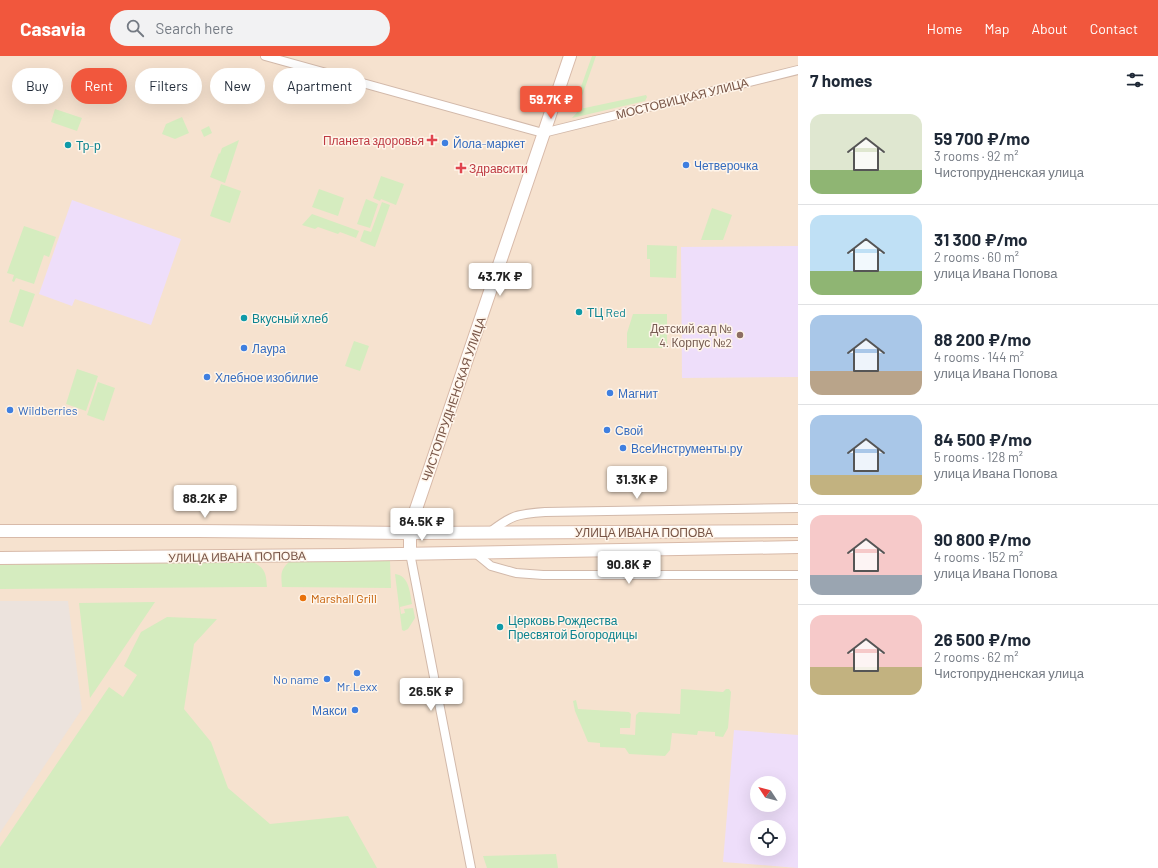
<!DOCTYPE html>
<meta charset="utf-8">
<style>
:root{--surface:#fff;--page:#f2f2f3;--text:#1f2937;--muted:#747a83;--line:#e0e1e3;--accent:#f1573d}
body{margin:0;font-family:Barlow,sans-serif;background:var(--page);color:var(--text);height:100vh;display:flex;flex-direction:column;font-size:15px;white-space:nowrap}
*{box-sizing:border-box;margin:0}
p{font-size:13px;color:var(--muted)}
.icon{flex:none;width:22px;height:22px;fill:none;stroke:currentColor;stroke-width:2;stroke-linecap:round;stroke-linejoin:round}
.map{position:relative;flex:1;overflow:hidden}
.details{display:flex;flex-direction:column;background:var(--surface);width:360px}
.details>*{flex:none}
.banner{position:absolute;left:12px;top:12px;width:380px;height:36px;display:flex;gap:8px}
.needle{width:26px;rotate:306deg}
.controls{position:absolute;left:750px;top:720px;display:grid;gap:8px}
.controls a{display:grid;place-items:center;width:36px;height:36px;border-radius:50%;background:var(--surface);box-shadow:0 4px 16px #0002;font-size:20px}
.price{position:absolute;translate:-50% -34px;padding:0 9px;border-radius:4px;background:#fff;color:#222;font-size:13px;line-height:26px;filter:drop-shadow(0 1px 2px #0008)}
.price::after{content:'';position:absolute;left:50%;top:24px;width:12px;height:9px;margin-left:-6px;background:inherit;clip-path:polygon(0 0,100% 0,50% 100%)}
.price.on{background:var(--accent);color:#fff}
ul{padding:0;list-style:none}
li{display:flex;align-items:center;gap:12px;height:100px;padding:0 12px}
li+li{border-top:1px solid var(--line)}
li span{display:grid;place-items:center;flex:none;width:112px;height:80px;border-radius:12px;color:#555}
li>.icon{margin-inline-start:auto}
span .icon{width:48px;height:48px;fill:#fffc;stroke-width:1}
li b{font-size:17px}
h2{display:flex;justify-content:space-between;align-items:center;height:48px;padding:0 12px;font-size:17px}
.chip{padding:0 14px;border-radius:18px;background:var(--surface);box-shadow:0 4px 16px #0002;font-size:14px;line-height:36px}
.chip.on{background:var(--accent);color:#fff}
header{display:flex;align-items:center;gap:24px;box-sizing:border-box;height:56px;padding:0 20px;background:var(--accent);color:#fff}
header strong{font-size:19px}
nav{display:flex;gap:22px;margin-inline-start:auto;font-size:14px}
.search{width:280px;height:36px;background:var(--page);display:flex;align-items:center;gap:10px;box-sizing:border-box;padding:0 14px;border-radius:22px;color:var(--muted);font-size:15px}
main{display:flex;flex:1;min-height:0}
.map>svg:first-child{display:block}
</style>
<header>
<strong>Casavia</strong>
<div class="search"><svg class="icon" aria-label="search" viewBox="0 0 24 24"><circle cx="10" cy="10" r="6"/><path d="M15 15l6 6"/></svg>Search here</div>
<nav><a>Home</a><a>Map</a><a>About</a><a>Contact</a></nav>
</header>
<main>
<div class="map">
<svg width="798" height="812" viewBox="0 0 798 812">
<rect width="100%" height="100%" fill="#fef1e2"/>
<path fill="#f6e2cf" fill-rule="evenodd" d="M0 0H798V812H0ZM757 727H779V749H757ZM757 771H779V793H757Z"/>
<path fill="#ece3dd" d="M0 545H68L82 653 0 777Z"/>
<path fill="#eedefa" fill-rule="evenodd" d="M72 144 181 183 151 269 75 243 72 250 39 238Z
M798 190V321L682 322 681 191Z
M734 674 798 679V812L723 806ZM757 727H779V749H757ZM757 771H779V793H757Z"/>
<path fill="#d5ecbf" d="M592 0H596L582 40 578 39Z
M646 39 647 41 645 45 572 62 580 53Z
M55 53 82 62 77 75 51 66Z
M182 61 189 77 175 83 162 78 166 68Z
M209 70 212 77 204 81 201 74Z
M239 84 225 127 210 121 219 97 220 98 222 92Z
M381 120 404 128 396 149 381 143 380 145 373 142Z
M221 128 241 135 230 167 210 160Z
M319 133 344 142 338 160 312 151Z
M366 143 378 148 370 172 357 168Z
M382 146 390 149 375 191 360 185 364 174 371 176Z
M712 152 732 159 723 184H701Z
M312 158 359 175 356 182 340 176 338 178 318 171 315 173 302 169Z
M24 170 56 181 49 201 44 199 34 228 16 222 14 226 12 225 14 219 7 217Z
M647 189 677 190 676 222 650 221V203H647Z
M20 233 35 238 23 271 9 266Z
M633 258H667V292H627V277Z
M354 285 369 290 360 315 345 310Z
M77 313 98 320 86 355 66 348Z
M98 326 115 332 104 365 87 359Z
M290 505H390L391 532 282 531C281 518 280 514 290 505Z
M253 506C266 513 266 518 267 531L0 533V507Z
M395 518C409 519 410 537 412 548L400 551 401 558 405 557 404 553 413 552 415 562 408 573 404 575 402 574Z
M155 546 90 642 79 547Z
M167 561 217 563 194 588 184 653 211 686 228 732 270 768 348 760 377 812H0V791L109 631 123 641 137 619 124 610 141 576Z
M681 633 723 636 726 633H729L731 636 728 672 723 681 715 680V676L698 675 697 679 672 677 670 694 665 700 629 698 625 692 600 691V687L588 686 575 655 573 645 576 644 578 653 629 656 631 658 630 672H620V678L635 679 636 659 639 656 680 658Z
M556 798 558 812H487L483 800Z"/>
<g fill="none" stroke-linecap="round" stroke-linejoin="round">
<defs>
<path id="street" d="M265 0 543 77 798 14
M490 476C512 459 517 458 545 456L798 452
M474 496 491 510 516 517 543 519H798
M410 497 471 812"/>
<path id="secondary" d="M0 475H198L410 477 798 475
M410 497V477L413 462 570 0
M0 502 344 499 798 491"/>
</defs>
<use href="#street" stroke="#d2b9aa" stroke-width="10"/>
<use href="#secondary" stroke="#d8baa9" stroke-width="14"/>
<use href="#street" stroke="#fff" stroke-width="8"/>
<use href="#secondary" stroke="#fff" stroke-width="12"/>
</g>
<g fill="#e0444e" stroke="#fff5ea" stroke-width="1.5">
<path d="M430 78h4v4h4v4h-4v4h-4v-4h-4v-4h4z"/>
<path d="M459 106h4v4h4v4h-4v4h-4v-4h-4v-4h4z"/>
</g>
<g fill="#3f7fe0" stroke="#fff5ea" stroke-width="1.5">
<circle cx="445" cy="87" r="4"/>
<circle cx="686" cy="109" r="4"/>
<circle cx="244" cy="292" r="4"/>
<circle cx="207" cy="321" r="4"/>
<circle cx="610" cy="337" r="4"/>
<circle cx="10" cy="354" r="4"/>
<circle cx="607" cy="374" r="4"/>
<circle cx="623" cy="392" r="4"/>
<circle cx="357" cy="617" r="4"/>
<circle cx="327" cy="623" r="4"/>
<circle cx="355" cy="654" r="4"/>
</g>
<g fill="#0f9aa8" stroke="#fff5ea" stroke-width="1.5">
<circle cx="68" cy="89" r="4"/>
<circle cx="579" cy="256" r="4"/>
<circle cx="244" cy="262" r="4"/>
<circle cx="500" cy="571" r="4"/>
</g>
<circle fill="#8d6e63" stroke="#fff5ea" stroke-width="1.5" cx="740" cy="279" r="4"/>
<circle fill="#e8710a" stroke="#fff5ea" stroke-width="1.5" cx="303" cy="542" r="4"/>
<g text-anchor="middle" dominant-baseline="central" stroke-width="3" stroke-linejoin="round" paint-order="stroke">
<g font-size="12" fill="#775446" stroke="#fff5ea">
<text transform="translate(682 42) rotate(-14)">МОСТОВИЦКАЯ УЛИЦА</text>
<text transform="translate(453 343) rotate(-71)">ЧИСТОПРУДНЕНСКАЯ УЛИЦА</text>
<text x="644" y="476">УЛИЦА ИВАНА ПОПОВА</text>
<text transform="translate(237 500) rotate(-1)">УЛИЦА ИВАНА ПОПОВА</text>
</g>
<g font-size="12" fill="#be3a42" stroke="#fff5ea" text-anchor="end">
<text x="424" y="84">Планета здоровья</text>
<text x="469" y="112" text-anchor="start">Здравсити</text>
</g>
<g font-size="12" fill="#366cbe" stroke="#fff5ea" text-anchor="start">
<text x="453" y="87">Йола-маркет</text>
<text x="694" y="109">Четверочка</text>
<text x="252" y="292">Лаура</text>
<text x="215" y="321">Хлебное изобилие</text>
<text x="618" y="337">Магнит</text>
<text x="18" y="354">Wildberries</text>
<text x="615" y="374">Свой</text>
<text x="631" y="392">ВсеИнструменты.ру</text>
<text x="319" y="623" text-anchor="end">No name</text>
<text x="357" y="630" text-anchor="middle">Mr.Lexx</text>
<text x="347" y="654" text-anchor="end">Макси</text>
</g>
<g font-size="12" fill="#0d838f" stroke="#fff5ea" text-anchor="start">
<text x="76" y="89">Тр-р</text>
<text x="587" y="256">ТЦ Red</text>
<text x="252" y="262">Вкусный хлеб</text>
<text x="508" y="564">Церковь Рождества<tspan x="508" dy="14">Пресвятой Богородицы</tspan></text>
</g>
<g font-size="12" fill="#785e54" stroke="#fff5ea" text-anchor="end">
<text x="732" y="272">Детский сад №<tspan x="732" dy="14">4. Корпус №2</tspan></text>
</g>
<g font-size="12" fill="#c56008" stroke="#fff5ea" text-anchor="start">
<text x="311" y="542">Marshall Grill</text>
</g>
</g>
</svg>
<div class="controls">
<a><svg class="needle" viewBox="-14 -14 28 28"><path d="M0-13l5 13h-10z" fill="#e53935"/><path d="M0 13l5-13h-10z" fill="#747a83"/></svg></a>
<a><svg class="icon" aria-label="locate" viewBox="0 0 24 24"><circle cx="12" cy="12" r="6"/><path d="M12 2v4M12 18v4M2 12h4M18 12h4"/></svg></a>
</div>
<b class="price on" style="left:551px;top:64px">59.7K ₽</b>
<b class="price" style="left:500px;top:241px">43.7K ₽</b>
<b class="price" style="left:637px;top:444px">31.3K ₽</b>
<b class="price" style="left:205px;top:463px">88.2K ₽</b>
<b class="price" style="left:422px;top:486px">84.5K ₽</b>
<b class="price" style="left:629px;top:529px">90.8K ₽</b>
<b class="price" style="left:431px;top:656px">26.5K ₽</b>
<div class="banner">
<a class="chip">Buy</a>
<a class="chip on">Rent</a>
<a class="chip">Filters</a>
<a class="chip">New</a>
<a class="chip">Apartment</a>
</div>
</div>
<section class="details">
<h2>7 homes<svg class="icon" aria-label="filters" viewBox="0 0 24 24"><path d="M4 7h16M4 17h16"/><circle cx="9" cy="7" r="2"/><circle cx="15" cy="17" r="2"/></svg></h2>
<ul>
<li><span style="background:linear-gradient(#dfe7d0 70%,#8fb573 0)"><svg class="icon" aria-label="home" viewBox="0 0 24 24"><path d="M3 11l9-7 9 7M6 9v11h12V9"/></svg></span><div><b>59 700 ₽/mo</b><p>3 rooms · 92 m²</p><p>Чистопрудненская улица</p></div></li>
<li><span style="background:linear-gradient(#bfe0f5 70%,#8fb573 0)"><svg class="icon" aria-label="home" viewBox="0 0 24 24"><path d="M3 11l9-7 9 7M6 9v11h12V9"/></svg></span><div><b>31 300 ₽/mo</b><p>2 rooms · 60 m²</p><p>улица Ивана Попова</p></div></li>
<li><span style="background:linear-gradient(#a9c7e8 70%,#b9a48a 0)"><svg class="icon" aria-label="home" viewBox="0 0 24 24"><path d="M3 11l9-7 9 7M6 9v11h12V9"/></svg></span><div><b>88 200 ₽/mo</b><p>4 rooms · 144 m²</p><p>улица Ивана Попова</p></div></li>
<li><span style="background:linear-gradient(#a9c7e8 75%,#c2b280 0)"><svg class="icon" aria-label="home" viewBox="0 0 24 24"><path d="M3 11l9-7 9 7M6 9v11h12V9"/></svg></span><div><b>84 500 ₽/mo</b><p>5 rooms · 128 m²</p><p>улица Ивана Попова</p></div></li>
<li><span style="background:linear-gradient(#f6c9c9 75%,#9aa5b1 0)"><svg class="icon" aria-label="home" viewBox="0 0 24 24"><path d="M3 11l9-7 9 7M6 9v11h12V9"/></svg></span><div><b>90 800 ₽/mo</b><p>4 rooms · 152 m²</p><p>улица Ивана Попова</p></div></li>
<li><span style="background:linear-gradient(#f6c9c9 65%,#c2b280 0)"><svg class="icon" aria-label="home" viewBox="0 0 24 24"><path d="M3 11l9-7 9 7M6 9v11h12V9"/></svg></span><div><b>26 500 ₽/mo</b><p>2 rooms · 62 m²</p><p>Чистопрудненская улица</p></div></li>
</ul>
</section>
</main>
